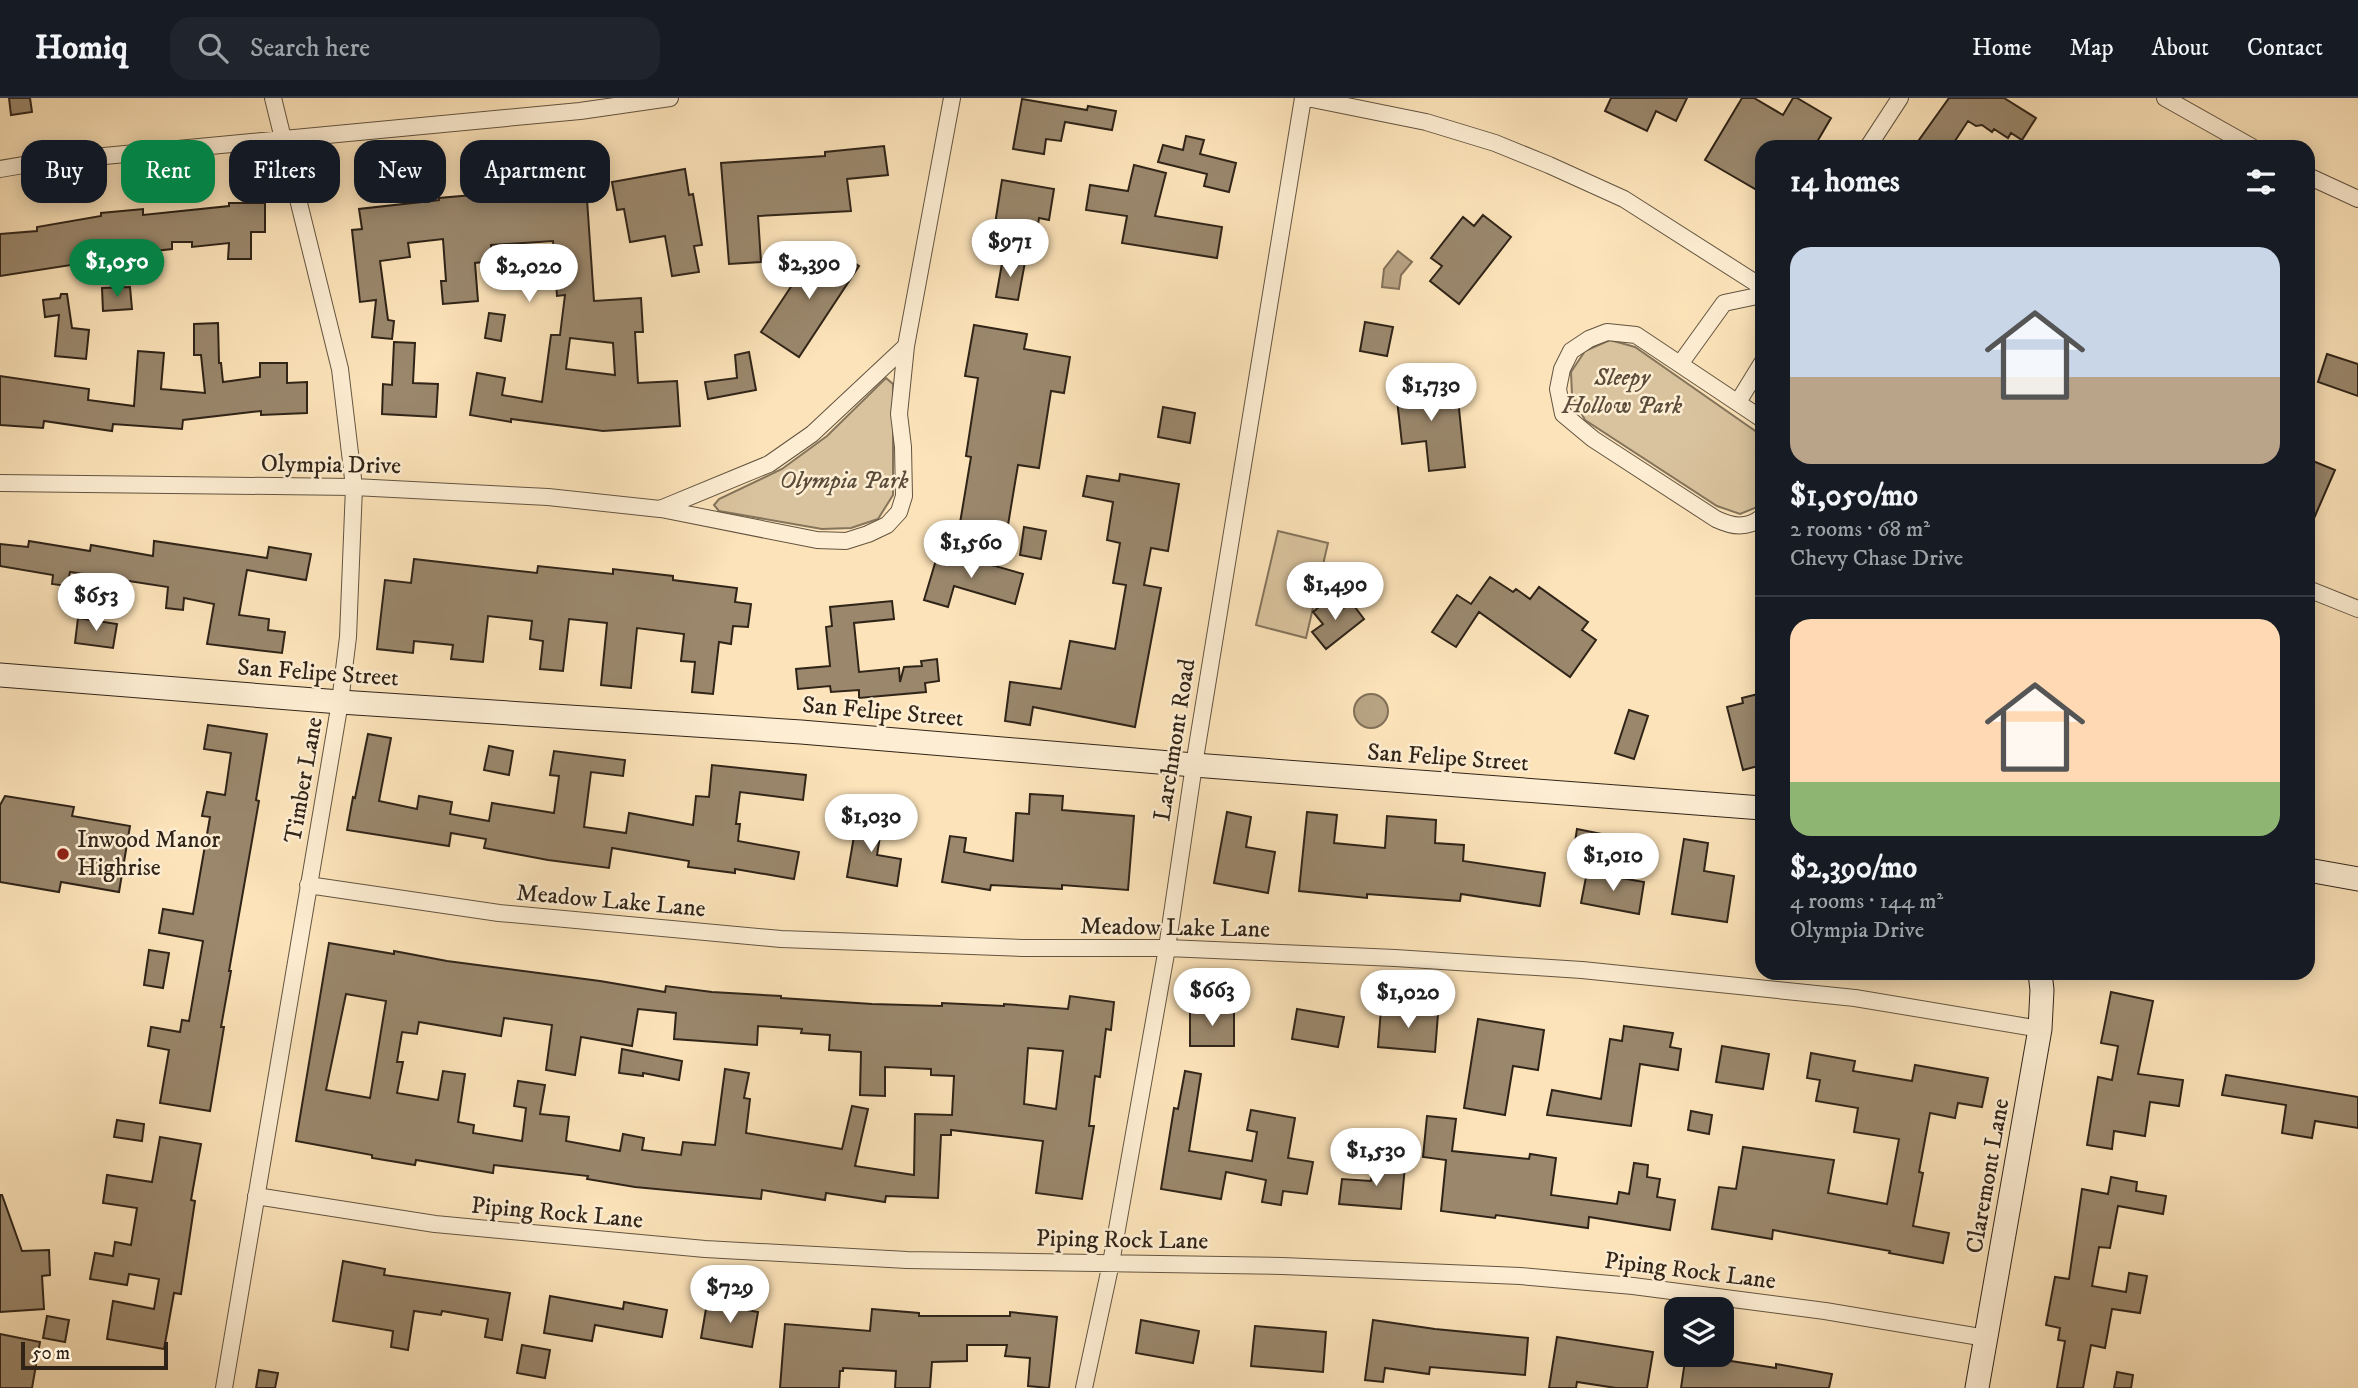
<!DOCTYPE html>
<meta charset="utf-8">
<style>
:root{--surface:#171b24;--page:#20242c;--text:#f1f3f6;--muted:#9ea1a6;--line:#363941;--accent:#0b8043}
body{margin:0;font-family:"IM FELL DW Pica",serif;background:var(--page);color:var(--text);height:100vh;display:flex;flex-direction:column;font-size:26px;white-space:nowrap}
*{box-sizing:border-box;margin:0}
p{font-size:23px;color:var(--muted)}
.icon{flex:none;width:38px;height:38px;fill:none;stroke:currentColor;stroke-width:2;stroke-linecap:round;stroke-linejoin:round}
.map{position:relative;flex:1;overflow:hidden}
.sheet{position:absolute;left:1755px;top:42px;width:560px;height:840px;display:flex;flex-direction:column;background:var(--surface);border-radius:21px;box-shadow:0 4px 18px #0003}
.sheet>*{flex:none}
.guide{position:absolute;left:21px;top:42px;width:665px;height:63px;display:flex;gap:14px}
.buttons{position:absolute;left:1664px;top:1199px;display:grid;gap:14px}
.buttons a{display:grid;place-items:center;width:70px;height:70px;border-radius:14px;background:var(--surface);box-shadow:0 4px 18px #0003;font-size:35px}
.scale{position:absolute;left:21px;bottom:18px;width:147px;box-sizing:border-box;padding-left:7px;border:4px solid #302418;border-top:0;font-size:19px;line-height:24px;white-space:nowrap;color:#302418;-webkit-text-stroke:5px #fdedd2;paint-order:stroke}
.price{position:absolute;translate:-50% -60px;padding:0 16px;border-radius:24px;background:#fff;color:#222;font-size:23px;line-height:46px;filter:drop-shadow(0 2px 4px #0008)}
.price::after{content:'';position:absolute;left:50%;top:42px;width:21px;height:16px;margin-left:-10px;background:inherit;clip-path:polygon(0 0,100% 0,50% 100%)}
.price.on{background:var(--accent);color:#fff}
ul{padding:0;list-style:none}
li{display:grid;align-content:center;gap:14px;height:371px;padding:0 35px}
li+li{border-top:2px solid var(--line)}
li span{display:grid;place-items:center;height:217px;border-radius:21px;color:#555}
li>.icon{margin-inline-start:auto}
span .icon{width:126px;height:126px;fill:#fffc;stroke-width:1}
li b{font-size:30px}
h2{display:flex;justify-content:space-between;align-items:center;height:84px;padding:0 35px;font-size:30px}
.chip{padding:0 24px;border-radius:21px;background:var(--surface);box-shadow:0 4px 18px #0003;font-size:24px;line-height:63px}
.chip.on{background:var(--accent);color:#fff}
header{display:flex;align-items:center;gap:42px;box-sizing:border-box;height:98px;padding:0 35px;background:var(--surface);border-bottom:2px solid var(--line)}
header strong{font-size:33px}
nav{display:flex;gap:38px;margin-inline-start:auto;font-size:24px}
.search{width:490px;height:63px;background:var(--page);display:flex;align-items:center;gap:18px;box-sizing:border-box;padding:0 24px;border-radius:21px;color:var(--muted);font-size:26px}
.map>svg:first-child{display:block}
</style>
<header>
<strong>Homiq</strong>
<div class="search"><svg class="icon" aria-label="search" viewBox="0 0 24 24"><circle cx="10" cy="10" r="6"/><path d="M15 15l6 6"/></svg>Search here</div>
<nav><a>Home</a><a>Map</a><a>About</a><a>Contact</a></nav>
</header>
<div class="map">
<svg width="2358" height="1290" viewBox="0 0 2358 1290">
<rect width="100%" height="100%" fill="#fce3b9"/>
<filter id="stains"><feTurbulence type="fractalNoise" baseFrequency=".00286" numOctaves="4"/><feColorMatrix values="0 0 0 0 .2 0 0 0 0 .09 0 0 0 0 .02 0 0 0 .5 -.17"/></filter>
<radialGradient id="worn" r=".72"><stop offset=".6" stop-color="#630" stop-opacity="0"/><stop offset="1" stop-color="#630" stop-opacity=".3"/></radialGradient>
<path fill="#d9c39e" stroke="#84745b" stroke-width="2" d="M1610 242 1635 249 1761 337 1762 407 1740 416 1717 408 1585 322 1572 298 1571 274 1585 253Z
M886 280 893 286V397L878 421 851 430 822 431 719 413 714 407 719 401 782 371 827 338Z
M1278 433 1328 445 1306 540 1256 527Z"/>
<path fill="#b7a282" stroke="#817058" stroke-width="2" d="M1398 153 1412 164 1401 177 1399 191 1382 189 1384 171Z
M1354 613a17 17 0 1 1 34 0a17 17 0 1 1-34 0Z"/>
<path fill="#9a876c" stroke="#302418" stroke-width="2" fill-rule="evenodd" d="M9 0H30L32 14 11 17Z
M1611 0H1687L1676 23 1656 13 1647 33 1605 13Z
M1742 0H1754L1783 17 1793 0H1797L1831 20 1814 49H1762V95L1705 62Z
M1949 0H2004L2036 20 2022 42 2011 35 2008 40 1994 31 1992 34 1982 27 1976 28 1968 23 1951 49H1914Z
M1022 1 1087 12 1088 8 1116 13 1112 32 1065 24 1061 43 1046 41 1044 56 1013 51Z
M1186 38 1204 42 1200 56 1236 65 1229 94 1204 88 1207 76 1158 64 1163 47 1183 52Z
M884 48 888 77 847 81 851 113 758 118 761 164 729 166 721 65 825 58V54Z
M1134 67 1166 75 1155 118 1222 129 1217 160 1122 145 1127 118 1086 112 1090 87 1128 93Z
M685 71 689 97 693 96 702 147 694 148 699 174 672 178 665 138 630 144 624 111 617 112 612 84Z
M1002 82 1054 91 1049 122 1039 120 1037 133 995 126Z
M586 87 594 203 641 200 643 234H635L638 285 677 283 680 328 603 333 511 321V324L470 317 477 275 505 280 502 297 542 304 551 237H560L565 197 557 198 553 143 491 147 492 163 475 165 478 203 443 206 441 183H446L443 141 408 145 410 159 380 163 388 222 394 223 392 241 372 239 376 202 360 204 352 132 362 131 359 111 439 102V100ZM570 240 613 245 615 277 566 271Z
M229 105H265V134H251V161H228L229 145 192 149V144H172V151L84 161V165L0 178V136L37 133V129L101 118V115L143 111V117L229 108Z
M1483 117 1511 139 1459 206 1430 183 1442 168 1431 160 1463 119 1474 128Z
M832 150 859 168 799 259 761 234 812 157 823 165Z
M1003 160 1025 164 1018 202 996 199Z
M130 189 132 211 103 213 102 190Z
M61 196H67L72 230 89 232 86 261 55 258 59 217 45 219 43 202 60 200Z
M489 215 505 217 501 243 485 240Z
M1365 224 1393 229 1387 258 1360 253Z
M218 225 219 265H221L223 284 260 279V265H287V285L307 284V315L261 317V313L183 322 182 331 113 326 112 333 44 323 43 330 0 327V278L89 291 88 302 134 308 138 253 164 255 161 291 205 295 201 257H194V226Z
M974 227 1027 236 1024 251 1070 259 1064 295 1051 293 1039 370 1018 367 1007 433 960 425 971 359 966 358 978 280 965 278Z
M394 244 415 245 413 285 438 286 436 319 382 316 383 286 392 287Z
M749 254 756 292 708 301 705 284 737 280 735 257Z
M2327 256 2358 266V298L2318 284Z
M1436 280 1439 303 1458 301 1465 369 1429 373 1426 343 1402 346 1395 284Z
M1163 309 1195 315 1190 345 1158 339Z
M2308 361 2335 372 2308 434Z
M1120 376 1179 386 1168 453 1151 450 1144 487 1161 490 1135 629 1033 609 1030 627 1005 623 1010 584 1061 591 1070 543 1115 551 1126 487 1113 485 1120 445 1107 442 1113 404 1083 398 1087 378 1119 383Z
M1024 429 1046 433 1041 461 1020 457Z
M29 443 90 453 91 447 153 458 154 443 267 460 269 449 311 456 306 482 247 472 239 517 269 521 268 532 285 534 282 555 207 546 214 506 184 500 183 512 166 510 168 489 70 474 67 488 52 486 53 477 0 468V446L28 449Z
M939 452 1023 476 1015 506 954 488 948 509 924 502Z
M414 461 537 475 538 468 613 476V471L673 478V482L737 490 735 504 751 506 748 529 733 528 731 546 719 544 713 596 692 594 695 564 681 563 684 536 637 530 631 590 601 587 607 525 569 521 563 573 540 571 543 543 530 541 532 523 488 518 483 564 451 561 453 547 414 543 413 555 377 551 385 482 411 485Z
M1490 479 1513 494 1516 491 1530 501 1539 489 1588 524 1582 532 1596 542 1570 579 1479 514 1456 549 1432 534 1457 497 1471 506Z
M1331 499 1341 512 1351 504 1364 521 1326 551 1312 534 1323 526 1313 514Z
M892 503 894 521 854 525 859 574 899 570 900 584 904 569 922 568 921 563 937 561 939 583 925 585 926 594 859 600V592L831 594 830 588 798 591 796 571 830 568 826 529 832 528 830 509Z
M78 520 117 526 113 550 75 545Z
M1758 596 1762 614V667L1743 672 1727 609 1743 605 1742 600Z
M1629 612 1648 618 1634 661 1615 655Z
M208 627 267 636 256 702 259 703 229 873H231L221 929H224L210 1013 160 1005 169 952 148 948 151 929 180 934 182 922 189 923 203 843 159 835 163 811 193 816 210 719 202 718 207 694 225 697 231 655 204 651Z
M368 636 391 640 379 703 417 711 419 698 452 704 450 716 489 723 492 705 554 715 559 678 550 677 554 653 625 662 623 678 591 674 584 729 626 735 629 715 693 727 696 698 709 699 712 667 806 677 803 702 740 694 736 726H740L738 743 799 754 794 781 735 771V775L688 769 689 763 612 750 609 770 548 762 484 750 486 741 451 735 449 748 347 732 353 699 355 700Z
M489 648 513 653 509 677 484 672Z
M1030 696 1063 698 1062 712 1134 718 1128 792 1062 787V791L991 787 990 792 942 784 950 738 966 740 964 754 1013 763 1016 715 1029 716Z
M5 698 74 709 72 718 130 728 119 794 61 784 59 794 0 784V707Z
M1227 714 1251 719 1246 749 1275 754 1268 795 1214 785Z
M1307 714 1337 717 1334 745 1385 750 1387 718 1436 722 1435 745 1464 747 1463 763 1545 775 1540 808 1461 796 1460 803 1367 796V800L1299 793Z
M858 715 883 719 877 757 901 761 897 788 847 779Z
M1577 731 1602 736 1599 755 1574 751Z
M1684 741 1708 745 1704 773 1734 778 1727 824 1672 816Z
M1587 774 1644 784 1639 816 1581 805Z
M329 845 394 856V853L447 863 600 883 665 894 666 888 712 894 781 898V900L872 906 942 908V905L1004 908V906L1068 911 1070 898 1114 904 1111 932 1106 931 1100 979 1095 978 1089 1028H1094L1082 1101 1036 1095 1043 1043 951 1032V1037H941L938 1100 886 1098 885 1104 826 1095 825 1102 762 1092 761 1101 635 1089 587 1081 588 1078 494 1067 493 1075 416 1062 415 1067 372 1060V1057L296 1043ZM346 896 386 903 370 1000 326 992ZM638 911 676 915 674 941 757 947 758 928 802 931 801 935 830 937 829 952 861 954 860 997 885 998V969L931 971V977L954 978 952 1017 915 1016 914 1077 855 1068 868 1011 852 1008 842 1051 746 1035 750 1001 744 1000 749 975 725 971 715 1047 683 1044 681 1057 642 1052 644 1040 623 1036 620 1053 566 1043 569 1019 540 1016 545 987 518 983 514 1008 526 1010 522 1043 473 1035 474 1027 458 1024 465 976 443 973 438 1002 397 995 403 964H397L402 934 417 936 419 924 501 938 504 920 552 927 546 972 575 977 581 939 632 948ZM1028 950 1063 953 1056 1011 1024 1006Z
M149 852 169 855 163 890 144 887Z
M2111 894 2153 903 2138 976 2183 982 2179 1008 2150 1004 2145 1038 2114 1033 2112 1051 2087 1047 2098 979 2112 982 2118 948 2101 945Z
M1297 911 1344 919 1338 949 1292 941Z
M1381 911 1438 916 1435 954 1378 949Z
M1190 912H1234V948H1190Z
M1478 921 1544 932 1538 972 1513 968 1505 1017 1464 1010Z
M1624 928 1673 935 1670 949 1681 951 1678 972 1640 966 1631 1028 1547 1017 1552 992 1601 1001 1610 941 1622 943Z
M1722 948 1769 956 1763 991 1716 984Z
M622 951 682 963 679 982 643 975V978L619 975Z
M1811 955 1855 963 1853 973 1912 983 1915 967 1988 980 1982 1009 1958 1005 1955 1020 1930 1015 1919 1074 1923 1075 1913 1128 1949 1135 1943 1165 1889 1155 1890 1153 1773 1132 1772 1141 1712 1131 1719 1089 1736 1091 1743 1049 1834 1062 1828 1095 1887 1106 1899 1041 1854 1034 1858 1010 1816 1003 1820 982 1807 980Z
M1185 973 1201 976 1189 1053 1252 1063 1257 1034 1247 1032 1251 1012 1295 1020 1288 1060 1313 1064 1307 1096 1283 1093 1281 1107 1262 1104 1266 1082 1226 1074 1221 1101 1161 1091 1174 1010 1178 1011Z
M2226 977 2358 999V1030L2315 1023 2312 1040 2282 1035 2286 1007 2222 997Z
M1691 1013 1712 1017 1709 1036 1688 1032Z
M1427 1018 1456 1021 1452 1053 1529 1061 1530 1056 1556 1060 1551 1097 1617 1106 1619 1094 1629 1096 1634 1065 1648 1067 1647 1079 1660 1081 1657 1099 1675 1102 1670 1132 1589 1119 1588 1130 1496 1117 1495 1120 1441 1113 1446 1062 1423 1059Z
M117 1022 144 1026 142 1043 114 1039Z
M160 1039 201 1046 191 1102 195 1103 181 1196 174 1195 164 1251 107 1241 113 1203 154 1211 159 1181 129 1176 127 1187 90 1181 95 1155 113 1158 115 1144 131 1147 137 1110 103 1105 107 1077 152 1084Z
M1372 1065 1405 1068 1401 1111 1339 1106 1342 1081 1371 1083Z
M2111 1079 2137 1084 2136 1093 2166 1098 2163 1116 2118 1108 2110 1150 2099 1149 2092 1188 2126 1194 2129 1175 2147 1178 2140 1215 2112 1211 2105 1250 2091 1247 2083 1290H2057L2065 1243 2058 1242 2060 1230 2046 1227 2055 1179 2069 1181 2082 1091 2108 1096Z
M0 1097H2L22 1153 49 1152 50 1177 42 1178 44 1211 0 1214Z
M343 1163 385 1171 384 1177 510 1195 502 1242 485 1239 488 1221 442 1213 441 1217 414 1213 408 1252 391 1249 393 1233 333 1223Z
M550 1198 623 1211 624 1204 667 1212 662 1239 595 1227 592 1243 544 1235Z
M707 1205 758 1214 752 1249 701 1240Z
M872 1211 919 1215V1218H1010V1214L1057 1219 1049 1290 1028 1288 1030 1260 1005 1258 1007 1247H967V1263L932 1264 930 1290H895L896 1273 843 1270V1273H840L839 1290H780L785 1226 870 1233Z
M47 1218 69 1222 65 1244 43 1240Z
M1141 1222 1199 1233 1193 1265 1136 1255Z
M1373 1222 1435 1231 1528 1240 1525 1277 1430 1269 1429 1276 1385 1270 1383 1284 1365 1282Z
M1255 1228 1326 1234 1323 1274 1251 1268Z
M0 1236 40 1244 32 1290H0Z
M1557 1239 1653 1254 1647 1290H1616L1577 1284 1576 1290H1549Z
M522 1247 550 1252 545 1280 517 1275Z
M1686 1256 1776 1270V1266L1832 1276 1829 1290H1681Z
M259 1272 278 1275 275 1290H256Z
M2117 1274 2133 1277 2131 1290H2114Z"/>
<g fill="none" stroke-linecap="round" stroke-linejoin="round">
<defs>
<path id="street" d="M1307 0 1426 24 1495 45 1549 67 1624 101 1762 189
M2165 0 2252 49
M1868 49 1900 0
M0 71 41 64 580 13 670 0
M2308 78 2358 101
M1680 266 1724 205 1762 197
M1738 304 1762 265
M1762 321 1636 237 1607 234 1589 241 1571 253 1562 271 1558 291 1563 316 1593 341 1716 421C1733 429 1747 431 1762 419
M0 385 354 389 548 399 660 411 769 366 812 336 906 248 952 0
M661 411 817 442 846 443 868 436 887 427 899 414 904 398 903 349 899 316 906 248
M2308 491 2358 511
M308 787 499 815 781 841 1022 850H1167L1395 860 1582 872 1855 900 2040 931
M256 1098 435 1126 705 1151 907 1162 1282 1168 1520 1178 1633 1188 1825 1213 1986 1240
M224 1290 340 604 348 539 354 389 340 271 273 0
M1084 1290 1111 1165 1167 850 1194 667 1303 0"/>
<path id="secondary" d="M0 577 340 604 801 634 1194 667 1762 710
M2308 772 2358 781
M1977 1290 2040 931 2042 892 2040 875"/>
</defs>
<use href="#street" stroke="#635440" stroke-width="18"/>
<use href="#secondary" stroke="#302418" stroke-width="25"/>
<use href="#street" stroke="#fdedd2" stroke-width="16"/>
<use href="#secondary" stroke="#fdedd2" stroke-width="23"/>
</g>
<circle fill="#8f2418" stroke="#fdedd2" stroke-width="2.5" cx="63" cy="756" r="7"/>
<g text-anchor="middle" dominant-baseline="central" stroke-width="5" stroke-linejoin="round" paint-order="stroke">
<g font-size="24" font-style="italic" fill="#5a4c3a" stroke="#fdedd2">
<text x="1622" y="280">Sleepy<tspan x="1622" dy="28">Hollow Park</tspan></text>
<text x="844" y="383">Olympia Park</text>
</g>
<g font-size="24" fill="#302418" stroke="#fdedd2">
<text transform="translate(331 367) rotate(1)">Olympia Drive</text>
<text transform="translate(318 575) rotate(4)">San Felipe Street</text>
<text transform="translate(883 614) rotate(5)">San Felipe Street</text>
<text transform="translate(1175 642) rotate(-81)">Larchmont Road</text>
<text transform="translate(1448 660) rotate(4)">San Felipe Street</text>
<text transform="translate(304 682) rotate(-80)">Timber Lane</text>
<text transform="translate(611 803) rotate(5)">Meadow Lake Lane</text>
<text transform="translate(1175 830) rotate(1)">Meadow Lake Lane</text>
<text transform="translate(1988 1078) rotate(-80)">Claremont Lane</text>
<text transform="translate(557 1115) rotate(5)">Piping Rock Lane</text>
<text transform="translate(1122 1142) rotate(1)">Piping Rock Lane</text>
<text transform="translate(1690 1173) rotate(7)">Piping Rock Lane</text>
</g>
<g font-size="24" fill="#302418" stroke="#fdedd2" text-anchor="start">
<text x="77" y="742">Inwood Manor<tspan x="77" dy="28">Highrise</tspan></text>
</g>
</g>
<rect width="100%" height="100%" filter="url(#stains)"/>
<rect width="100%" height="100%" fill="url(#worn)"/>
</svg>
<div class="buttons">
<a><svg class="icon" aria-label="layers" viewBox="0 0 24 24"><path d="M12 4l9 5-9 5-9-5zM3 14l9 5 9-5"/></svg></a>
</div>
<div class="scale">50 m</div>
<b class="price" style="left:1010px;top:181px">$971</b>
<b class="price on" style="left:117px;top:201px">$1,050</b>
<b class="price" style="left:809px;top:203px">$2,390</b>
<b class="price" style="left:529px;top:206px">$2,020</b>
<b class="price" style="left:1431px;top:325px">$1,730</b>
<b class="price" style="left:971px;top:482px">$1,560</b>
<b class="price" style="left:1335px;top:524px">$1,490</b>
<b class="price" style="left:96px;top:535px">$653</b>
<b class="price" style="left:871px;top:756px">$1,030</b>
<b class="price" style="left:1613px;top:795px">$1,010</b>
<b class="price" style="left:1212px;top:930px">$663</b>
<b class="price" style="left:1408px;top:932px">$1,020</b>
<b class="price" style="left:1376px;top:1090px">$1,530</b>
<b class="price" style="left:730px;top:1227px">$729</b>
<div class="guide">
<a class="chip">Buy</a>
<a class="chip on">Rent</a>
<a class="chip">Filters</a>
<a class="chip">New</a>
<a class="chip">Apartment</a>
</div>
<section class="sheet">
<h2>14 homes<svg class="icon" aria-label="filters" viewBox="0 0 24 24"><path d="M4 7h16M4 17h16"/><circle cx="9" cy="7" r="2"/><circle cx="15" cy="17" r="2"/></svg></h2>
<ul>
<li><span style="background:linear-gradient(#c9d6e8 60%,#b9a48a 0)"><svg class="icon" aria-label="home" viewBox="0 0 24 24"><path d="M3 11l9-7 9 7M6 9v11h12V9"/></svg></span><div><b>$1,050/mo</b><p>2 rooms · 68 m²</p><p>Chevy Chase Drive</p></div></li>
<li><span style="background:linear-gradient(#ffd9b3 75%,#8fb573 0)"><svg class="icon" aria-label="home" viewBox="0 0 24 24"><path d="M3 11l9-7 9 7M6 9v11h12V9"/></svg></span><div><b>$2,390/mo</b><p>4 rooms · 144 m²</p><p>Olympia Drive</p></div></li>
</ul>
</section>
</div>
